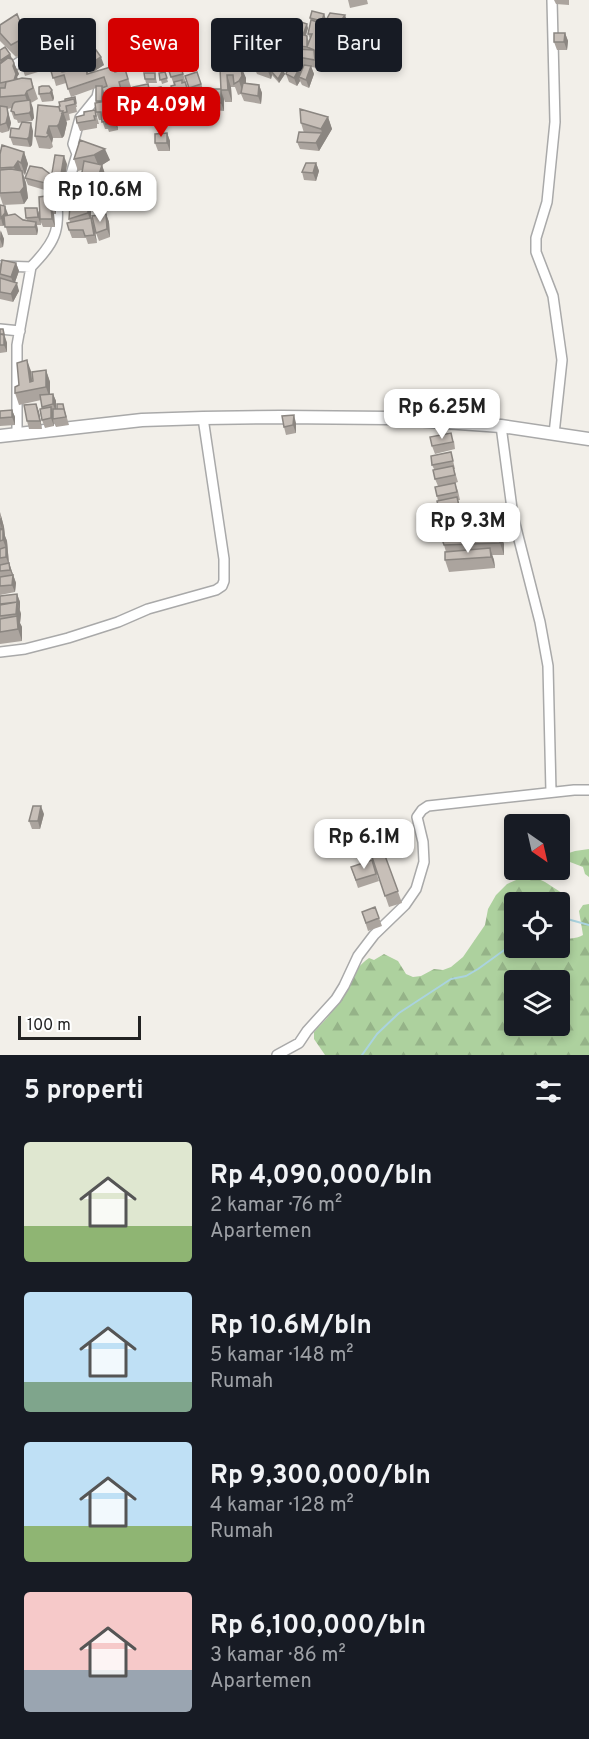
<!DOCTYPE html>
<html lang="id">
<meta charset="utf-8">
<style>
:root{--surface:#171b24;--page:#242831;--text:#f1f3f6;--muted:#9ea1a6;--accent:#d40000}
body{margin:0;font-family:Overpass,sans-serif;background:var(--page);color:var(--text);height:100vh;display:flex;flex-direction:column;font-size:22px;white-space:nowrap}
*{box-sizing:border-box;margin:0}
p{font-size:20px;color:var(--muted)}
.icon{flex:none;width:33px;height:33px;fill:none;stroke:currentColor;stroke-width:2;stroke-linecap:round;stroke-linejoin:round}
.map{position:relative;height:1055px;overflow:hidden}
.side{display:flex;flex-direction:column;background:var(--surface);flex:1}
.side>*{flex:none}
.guide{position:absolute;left:18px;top:18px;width:554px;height:54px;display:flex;gap:12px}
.needle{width:39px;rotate:146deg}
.tools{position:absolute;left:504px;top:814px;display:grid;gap:12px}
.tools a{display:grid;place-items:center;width:66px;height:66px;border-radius:6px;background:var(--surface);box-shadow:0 3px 9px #0003;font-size:30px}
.scale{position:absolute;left:18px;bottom:15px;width:123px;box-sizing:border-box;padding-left:6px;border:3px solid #222;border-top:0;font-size:16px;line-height:21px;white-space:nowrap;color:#222;-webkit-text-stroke:4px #fff;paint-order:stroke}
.price{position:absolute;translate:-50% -51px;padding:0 14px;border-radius:12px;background:#fff;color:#222;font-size:20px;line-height:39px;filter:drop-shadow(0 2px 3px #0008)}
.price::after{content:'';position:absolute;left:50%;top:36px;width:18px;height:14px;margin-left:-9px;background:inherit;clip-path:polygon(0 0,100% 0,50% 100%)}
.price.current{background:var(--accent);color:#fff}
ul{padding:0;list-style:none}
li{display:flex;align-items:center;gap:18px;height:150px;padding:0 24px}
li span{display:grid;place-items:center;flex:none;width:168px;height:120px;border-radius:6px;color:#555}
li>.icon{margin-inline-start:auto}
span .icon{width:72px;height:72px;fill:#fffc;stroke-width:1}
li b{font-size:26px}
h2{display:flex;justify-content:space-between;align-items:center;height:72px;padding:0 24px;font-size:26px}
.tag{padding:0 21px;border-radius:6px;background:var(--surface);box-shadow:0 3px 9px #0003;font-size:21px;line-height:54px}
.tag.current{background:var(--accent);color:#fff}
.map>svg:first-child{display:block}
</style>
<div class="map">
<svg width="589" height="1055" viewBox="0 0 589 1055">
<defs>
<pattern id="forest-firs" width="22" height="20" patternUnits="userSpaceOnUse" patternTransform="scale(1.5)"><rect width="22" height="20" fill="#add19e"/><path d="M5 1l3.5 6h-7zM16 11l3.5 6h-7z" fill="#95b388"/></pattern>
</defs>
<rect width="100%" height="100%" fill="#f2efe9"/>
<path fill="url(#forest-firs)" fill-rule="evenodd" d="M589 849V877L585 874 583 867 570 862 569 853 575 851Z
M531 875 545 882 562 893 561 901 560 904 514 903V948H560V941C567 937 575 940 583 935L579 911 583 905 589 904V1055H325L314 1039V1032C320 1025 328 1018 333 1010 346 992 350 971 369 958L374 960 384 954 398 961 406 974 413 977 421 976 434 969 443 970 451 967 463 957 485 925 488 909 496 895 507 884 523 877ZM514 981H560V1026H514Z"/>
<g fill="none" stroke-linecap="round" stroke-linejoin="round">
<path stroke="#aad3df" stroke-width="2" d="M560 917 589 925
M362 1055 377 1034 399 1013 451 979 466 976 478 969 514 943"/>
<defs>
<path id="minor" d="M552 0 555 122 547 202 536 238V252L553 296 562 360 554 434
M0 75 30 55
M0 266 31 267 17 345V434
M31 267C60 237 59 229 56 188L59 186 65 185 69 181 77 154 73 144 80 118 97 97 99 88
M0 329 20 331
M501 426 513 516 540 622 548 666 551 792
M0 652 25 649 68 638 118 622 148 609 216 590 222 586 224 581V559L203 418
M277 1055 299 1043 307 1031 336 999 344 986 358 956 374 935 405 905 416 889 424 862 423 842 417 817 422 810 428 806 574 790H589"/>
<path id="tertiary" d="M0 436 142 420 203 418 281 417 388 418 501 426 589 439"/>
</defs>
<use href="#minor" stroke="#a9a9a9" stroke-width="12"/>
<use href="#tertiary" stroke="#a9a9a9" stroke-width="15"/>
<use href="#minor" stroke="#fff" stroke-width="9"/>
<use href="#tertiary" stroke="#fff" stroke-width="12"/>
</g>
<path fill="#aba49e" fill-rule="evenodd" d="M348 0H367L368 4 350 8Z
M554 0H569V5L556 4Z
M324 14 326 20 348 23 341 33 342 36 335 49 321 44 319 59 317 58 318 68 311 67 314 74 309 88 302 85 300 81 297 86 289 82 286 74 301 71 304 66 301 65 297 53H295L292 45 296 38 295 37 292 44 285 40 282 33 308 28 306 36 309 41 310 39 308 34 311 20 310 18Z
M0 25 26 37 29 44 47 56 49 64 59 61 53 52 50 44 54 41 51 34 72 48 90 71 87 72 88 73 116 72 125 69 131 87 122 90 124 97 128 96 135 111 137 119 133 120V124L127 125 126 123H124L120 109 118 110 116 104H113L118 130 109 132 108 129H105L102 120H99L96 112V88L71 97 66 83 56 86 51 68 25 76 21 64 23 53 16 57 0 41ZM71 54 72 57 71 58 76 70 72 71 67 57Z
M193 25 191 32 183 30 182 26Z
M565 33 568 41 567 50H557L554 42Z
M90 37 93 45 89 53 78 47 75 39Z
M0 50 10 54 19 74 17 77 18 79H31L38 99 31 103 34 118 32 121 18 123 17 120 14 119 11 111 12 108 7 109 11 123 9 131 2 133 0 132Z
M284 50 287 58V67H272L273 71 283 70 285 74 279 83 272 75 271 79 257 74 254 67 258 60Z
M86 58 104 65 93 72 88 65Z
M235 59 238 67 246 78V83L259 85 262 93 261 104 244 101 241 94 238 95 235 87H231L232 102H225L224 99V111L213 110 210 102 221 89 224 68Z
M179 61 191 99 184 101 186 104V110H176L174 106 175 100 171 86 174 85 167 65Z
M165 72 168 82 162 84 159 73Z
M197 72 204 92 192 96 185 76Z
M155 73 157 83H146L145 79Z
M148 84 151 92 154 106H153L156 119 139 122 136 114 137 103 134 95Z
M161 87 166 101H167L170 109V116L157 118 155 110 154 102 151 89Z
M52 90 54 98 53 101 42 102 39 94Z
M172 94 174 103 168 104 167 100Z
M75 97 77 107H76L77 112 69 114 70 120 66 121 67 123 64 136 62 138H53L52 143 53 147 50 149 39 148 35 136 57 107 60 106 65 101Z
M95 110 99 124H97V128L80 131 77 123 84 115Z
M328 117 332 129 319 151 300 149 297 142 304 133 301 123Z
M19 129 33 131 32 145 30 147 13 145 10 137Z
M167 133 170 141V151H158L155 143Z
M80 140 110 160 102 165 106 177 100 196 84 195 82 190 80 197 81 202 88 200 91 208V219L94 225 97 243 88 244 86 238H72L69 230 70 222 69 219 70 208 68 200 63 201 60 193 62 182 55 181 52 173 67 164 65 180 80 182 82 170 78 171 74 159Z
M24 152 28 164 25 175 23 173 26 183 28 198 24 204 3 205 0 196V154Z
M316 163 319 171 316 181 304 180 302 172Z
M50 174 52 182 48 191 28 185 25 178Z
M53 195 56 203V214H54L55 227H43L40 220 41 225H37L38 230 37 235H8L5 224 3 226H0V205L8 215 27 220 26 218 37 208 40 216Z
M106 214 109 222 110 237 99 241 96 233Z
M0 230 4 239 3 247 0 248Z
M0 261 1 264 16 263 19 271 15 282 19 291 13 302 0 299Z
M0 329H3L4 333 7 343V352L0 353Z
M46 370 50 382V394H53L56 401V409H57L63 404 69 425 56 427 54 423V426L45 428 42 420V408L41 400 19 405 15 393 19 385 31 371 32 381Z
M36 404 39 412 42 429H29L27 421Z
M12 410 15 417V425L0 426V411Z
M296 423V433L286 435 284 427Z
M454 441 455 449 435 454 432 446Z
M451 452 455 469H454L458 482 455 483 458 491 460 500H458L462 514 442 518 439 510 438 501 437 496 438 486 435 479 434 469 432 465Z
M0 512 4 527 5 536 7 541 9 563 16 583 15 592 0 595Z
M464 520 467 528V534H475L474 531 502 528V539L504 544V555H492L494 560 495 568 449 572 445 560 446 552 444 545 456 535H446L443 527Z
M17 594 20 602V610L21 614 20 623 22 627V641L0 644V596Z
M44 814 40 829H32L29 821Z
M384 853 402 903 389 907 372 857Z
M372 860 379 881 358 888 351 867Z
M375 907 382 926 368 931 362 912Z"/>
<path fill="#8b8681" d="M324 14 327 22 325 29 322 21Z
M345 15 348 23 341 33 342 36 335 49 332 41 337 27Z
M191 21 193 25 191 32 190 28Z
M307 24 308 28 304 40 302 36Z
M293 26 296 34 294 33 295 37 292 44 290 36Z
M565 33 568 41 567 50 564 42Z
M318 36 321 44 319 59 316 51Z
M90 37 93 45 89 53 86 45Z
M70 45 73 53 69 49 71 54 67 57 73 73 67 57 59 62 57 54Z
M284 50 287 58V67L284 59Z
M314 50 317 58 318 68 315 60Z
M10 54 13 62 4 68 1 60Z
M101 57 104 65 93 72 90 64Z
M14 63 19 74 17 77 20 85 14 80 13 66Z
M87 63 90 71 81 77 78 69Z
M270 63 273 71H271L272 75 271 79 268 71Z
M241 66 246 78V88L243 93 239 81Z
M311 66 314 74 309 88 306 80Z
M300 67 303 74 299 77 300 81 297 86 294 78Z
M283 70 285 74 279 83 278 79Z
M227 75 231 87 232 102 228 90Z
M148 84 151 92 154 106 151 98Z
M259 85 262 93 261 104 258 96Z
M102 86 105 94V109L102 101Z
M52 90 54 98 53 101 50 93Z
M27 91 33 108 34 118 32 121 29 113V107L25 95Z
M221 91 224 99V111L221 103Z
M112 100 115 108 118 130 115 123Z
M167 101 170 109V116L168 108Z
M7 107 11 123 9 131 6 123Z
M63 111 67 123 64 136 62 138 57 126Z
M328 117 332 129 319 151 316 143 322 133 321 129Z
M31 123 33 131 32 145 30 147 27 139Z
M49 126 53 138 52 143 47 133Z
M167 133 170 141V151L167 143Z
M105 149 110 160 102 165 106 177 100 196 96 184 99 167 94 155Z
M24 152 28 164 25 175 21 163Z
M64 156 67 164 64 182 61 174Z
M18 161 26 183 28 198 24 204 20 192 18 179 14 167Z
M316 163 319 171 316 181 313 173Z
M50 174 52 182 48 191 45 183Z
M79 180 82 190 80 197 77 189Z
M53 195 56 203V214L53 206Z
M88 200 91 208V219L94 225 97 243 88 213Z
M5 206 8 214V221L3 226 1 218Z
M51 206 54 214 55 227 52 219Z
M37 208 40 216 41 225 38 217Z
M106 214 109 222 110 237 107 229Z
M36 222 38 230 37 235 35 227Z
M1 231 4 239 3 247 0 239Z
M16 263 19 271 14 285 11 277Z
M17 283 19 291 13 302 11 294Z
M4 335 7 343V352L4 345Z
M27 360 31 371 33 389 30 382Z
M46 370 50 382V399L46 387Z
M53 394 56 401V412L53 404Z
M36 404 39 412 42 429 40 421Z
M51 407 54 415 53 419 54 426 51 418Z
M12 410 15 417V425L12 417Z
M294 415 296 423V433L293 425Z
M0 512 4 527 5 536 7 541 9 565 6 557V548L3 540V529Z
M464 520 467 528V535L464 527Z
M499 520 502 528V539L504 544V555L500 543Z
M490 548 494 560 495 568 491 557Z
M9 563 16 583 15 592 12 585 13 577 10 570Z
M17 594 20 602V610L17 602Z
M17 602 21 614 20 623 22 627V641L18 629V619L16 614Z
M41 806 44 814 40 829 38 821Z"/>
<path fill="#c7bfb8" stroke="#8b8681" stroke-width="1.5" d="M312 11 324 14 322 21 310 18Z
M330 13 345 15 337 27 339 28 332 41 318 36 316 51 314 50 315 60 298 57 296 49 314 50 307 47 312 34H308L311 20 324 24Z
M17 14 26 37 11 45 0 33V25Z
M183 20 191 21 190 28 182 26Z
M290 20 298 23V21L307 24 303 35 299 33 298 35 294 33 295 30 293 26 288 24Z
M286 23 293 26 290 36 282 33Z
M60 29 70 45 57 54 50 44 55 40 51 34Z
M79 31 90 37 86 45 75 39Z
M299 33 307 36V47L292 45Z
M554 33H565L564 42H554Z
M31 43 47 56 21 64V57L26 46Z
M73 46 76 50 77 49 87 63 78 69 71 58 74 56 69 49Z
M5 47 10 54 1 60 2 62 0 64V50Z
M96 50 101 57 90 64 86 58Z
M258 50H284V59H258Z
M66 54 70 66 61 68 62 72 86 68 87 74 114 66 115 72 125 69 128 79 119 82 123 97 128 96 130 101 120 104 119 101 115 102 113 96 105 98 102 88 107 86 104 77 68 89 64 75 53 78 49 64 59 61 58 57Z
M8 58 12 59 14 63 13 66 16 74 14 80 0 83V64Z
M235 59 236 67 224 68 223 60Z
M256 59 270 63 268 71 254 67Z
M179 61 183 74 171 77 167 65Z
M290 64 300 67 294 78 286 74Z
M304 65 311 66 306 80 299 77Z
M241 66 242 76 239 81 234 84 233 75H227L228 90H221L220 68Z
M283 70 278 79 271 71Z
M165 72 167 78 160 80 159 73Z
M197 72 201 84 189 88 185 76Z
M144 73H155V79H145Z
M22 78 31 79 33 88 27 91 25 95 0 97V88H5L6 82Z
M182 80V83L185 82 188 91 173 95 171 86 175 85 174 82Z
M243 83 259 85 258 96 241 93Z
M148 84 151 98 141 100 140 94 134 95 133 87Z
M42 86H49L52 90 50 93 39 94V87Z
M96 86H102V101H96Z
M161 87 164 99 154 101 151 89Z
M211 89H221V103L210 102Z
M172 94 173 99 167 100 166 95Z
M75 97 76 103H75L74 99 65 101V99Z
M74 99 75 104 66 106 67 112 62 113 63 111H60L59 107H57L60 106 59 102Z
M30 100 31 111 29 113 15 115 14 112 11 111 13 104 15 102Z
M112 100 115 123 106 124V121L102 122 101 112H96L95 103Z
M174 100H184V106H174Z
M144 101 145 105 152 104 153 111 136 114 135 103Z
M167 101 168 108 155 110 154 102Z
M132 103 134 111 130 112V116L124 117V115H121L119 106Z
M38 105 59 107 60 111H63L59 124 57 126H49L47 133 49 135 46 137 35 136Z
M0 106 7 107 8 115 6 123 0 125Z
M300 109 328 117 321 129 301 123Z
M95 110 96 116H94L95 120 77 123 76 117 84 115V112Z
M22 122 31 123 29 137 27 139 10 137 11 128 19 129Z
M299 132 322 133 316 143 297 142Z
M167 133V143H155V134Z
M80 140 105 149 94 155 74 159Z
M2 145 24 152 21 163 18 161 14 167 0 168V154Z
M55 155 64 156 61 174 52 173Z
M84 161 102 165 96 184H80Z
M306 163H316L313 173 302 172Z
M30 166 42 168 50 174 45 183 25 178Z
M11 169 22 171 24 187 20 192 0 193V170Z
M68 179 79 180 77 189 60 193 62 181Z
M78 192 79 200 68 203 67 194Z
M53 195V206H51L52 219H40L39 197Z
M88 200V213L69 219 70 205Z
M0 205 5 206V213L1 218Z
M25 208H37L38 217 26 218Z
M15 214 23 220 36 222 35 227H5L4 216Z
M106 214 107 229 96 233 92 216Z
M91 218 94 235 85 236 83 230H69L67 223Z
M2 260 16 263 11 277 0 274Z
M0 278 17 283 11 294 0 292Z
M0 329H3L4 334H0Z
M0 334 4 335V345H0Z
M27 360 30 382 33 381 32 372 46 370V387L15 393V387L19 385 17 363Z
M53 394V404L42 407 40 395Z
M36 404 40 421H27L24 405Z
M57 404H63L64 409H57Z
M51 407V418L42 420 40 409Z
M53 409H64L66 417 53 419Z
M12 410V417L0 418V411Z
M294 415 293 425 284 427 282 416Z
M451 433 453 442 432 446 430 437Z
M451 452 453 461 432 465 431 456Z
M453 466 455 475 435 479 433 470Z
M455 483 457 492 437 496 435 487Z
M457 497 459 506 439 510 437 501Z
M0 519H1L2 528 0 529Z
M444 519 464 520V527H443Z
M474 520H499V531H474Z
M3 529V540L0 541V530Z
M500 532V543L444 545 441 536Z
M6 547V557L0 558V549Z
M490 548 491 557 445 560V552Z
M9 563 10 570 0 571V565Z
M13 575 12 585 0 586V577Z
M17 594V602L0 604V596Z
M17 602 16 614 0 616V605Z
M17 616 18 629 0 632V619Z
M33 806H41L38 821H29Z
M384 853 398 891 385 896 372 857Z
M372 860 376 874 356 880 351 867Z
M375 907 379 918 366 923 362 912Z"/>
</svg>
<div class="tools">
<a><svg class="needle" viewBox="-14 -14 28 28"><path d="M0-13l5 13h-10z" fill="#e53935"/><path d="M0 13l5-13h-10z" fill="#9ea1a6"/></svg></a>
<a><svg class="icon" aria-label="locate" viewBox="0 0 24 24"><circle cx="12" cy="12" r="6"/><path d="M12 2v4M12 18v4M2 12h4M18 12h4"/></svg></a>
<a><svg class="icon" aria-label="layers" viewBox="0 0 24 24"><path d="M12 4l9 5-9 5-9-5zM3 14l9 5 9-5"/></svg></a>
</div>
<div class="scale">100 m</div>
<b class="price current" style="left:161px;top:138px">Rp 4.09M</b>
<b class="price" style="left:100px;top:223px">Rp 10.6M</b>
<b class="price" style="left:442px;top:440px">Rp 6.25M</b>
<b class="price" style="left:468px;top:554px">Rp 9.3M</b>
<b class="price" style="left:364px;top:870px">Rp 6.1M</b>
<div class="guide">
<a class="tag">Beli</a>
<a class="tag current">Sewa</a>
<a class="tag">Filter</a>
<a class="tag">Baru</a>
</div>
</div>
<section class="side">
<h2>5 properti<svg class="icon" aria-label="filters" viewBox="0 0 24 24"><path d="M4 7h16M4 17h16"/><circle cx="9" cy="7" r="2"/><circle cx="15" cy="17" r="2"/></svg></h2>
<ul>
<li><span style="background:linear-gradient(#dfe7d0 70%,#8fb573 0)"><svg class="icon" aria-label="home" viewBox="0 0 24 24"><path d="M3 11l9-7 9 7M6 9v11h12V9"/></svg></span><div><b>Rp 4,090,000/bln</b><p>2 kamar · 76 m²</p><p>Apartemen</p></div></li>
<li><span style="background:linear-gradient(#bfe0f5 75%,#7fa58c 0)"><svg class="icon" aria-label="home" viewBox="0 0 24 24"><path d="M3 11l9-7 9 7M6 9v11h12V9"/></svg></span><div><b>Rp 10.6M/bln</b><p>5 kamar · 148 m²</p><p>Rumah</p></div></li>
<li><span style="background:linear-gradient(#bfe0f5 70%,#8fb573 0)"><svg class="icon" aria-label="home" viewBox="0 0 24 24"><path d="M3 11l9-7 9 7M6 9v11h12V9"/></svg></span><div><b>Rp 9,300,000/bln</b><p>4 kamar · 128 m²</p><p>Rumah</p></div></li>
<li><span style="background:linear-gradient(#f6c9c9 65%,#9aa5b1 0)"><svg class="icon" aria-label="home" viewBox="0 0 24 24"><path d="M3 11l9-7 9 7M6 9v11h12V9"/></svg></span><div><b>Rp 6,100,000/bln</b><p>3 kamar · 86 m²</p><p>Apartemen</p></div></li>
</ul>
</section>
